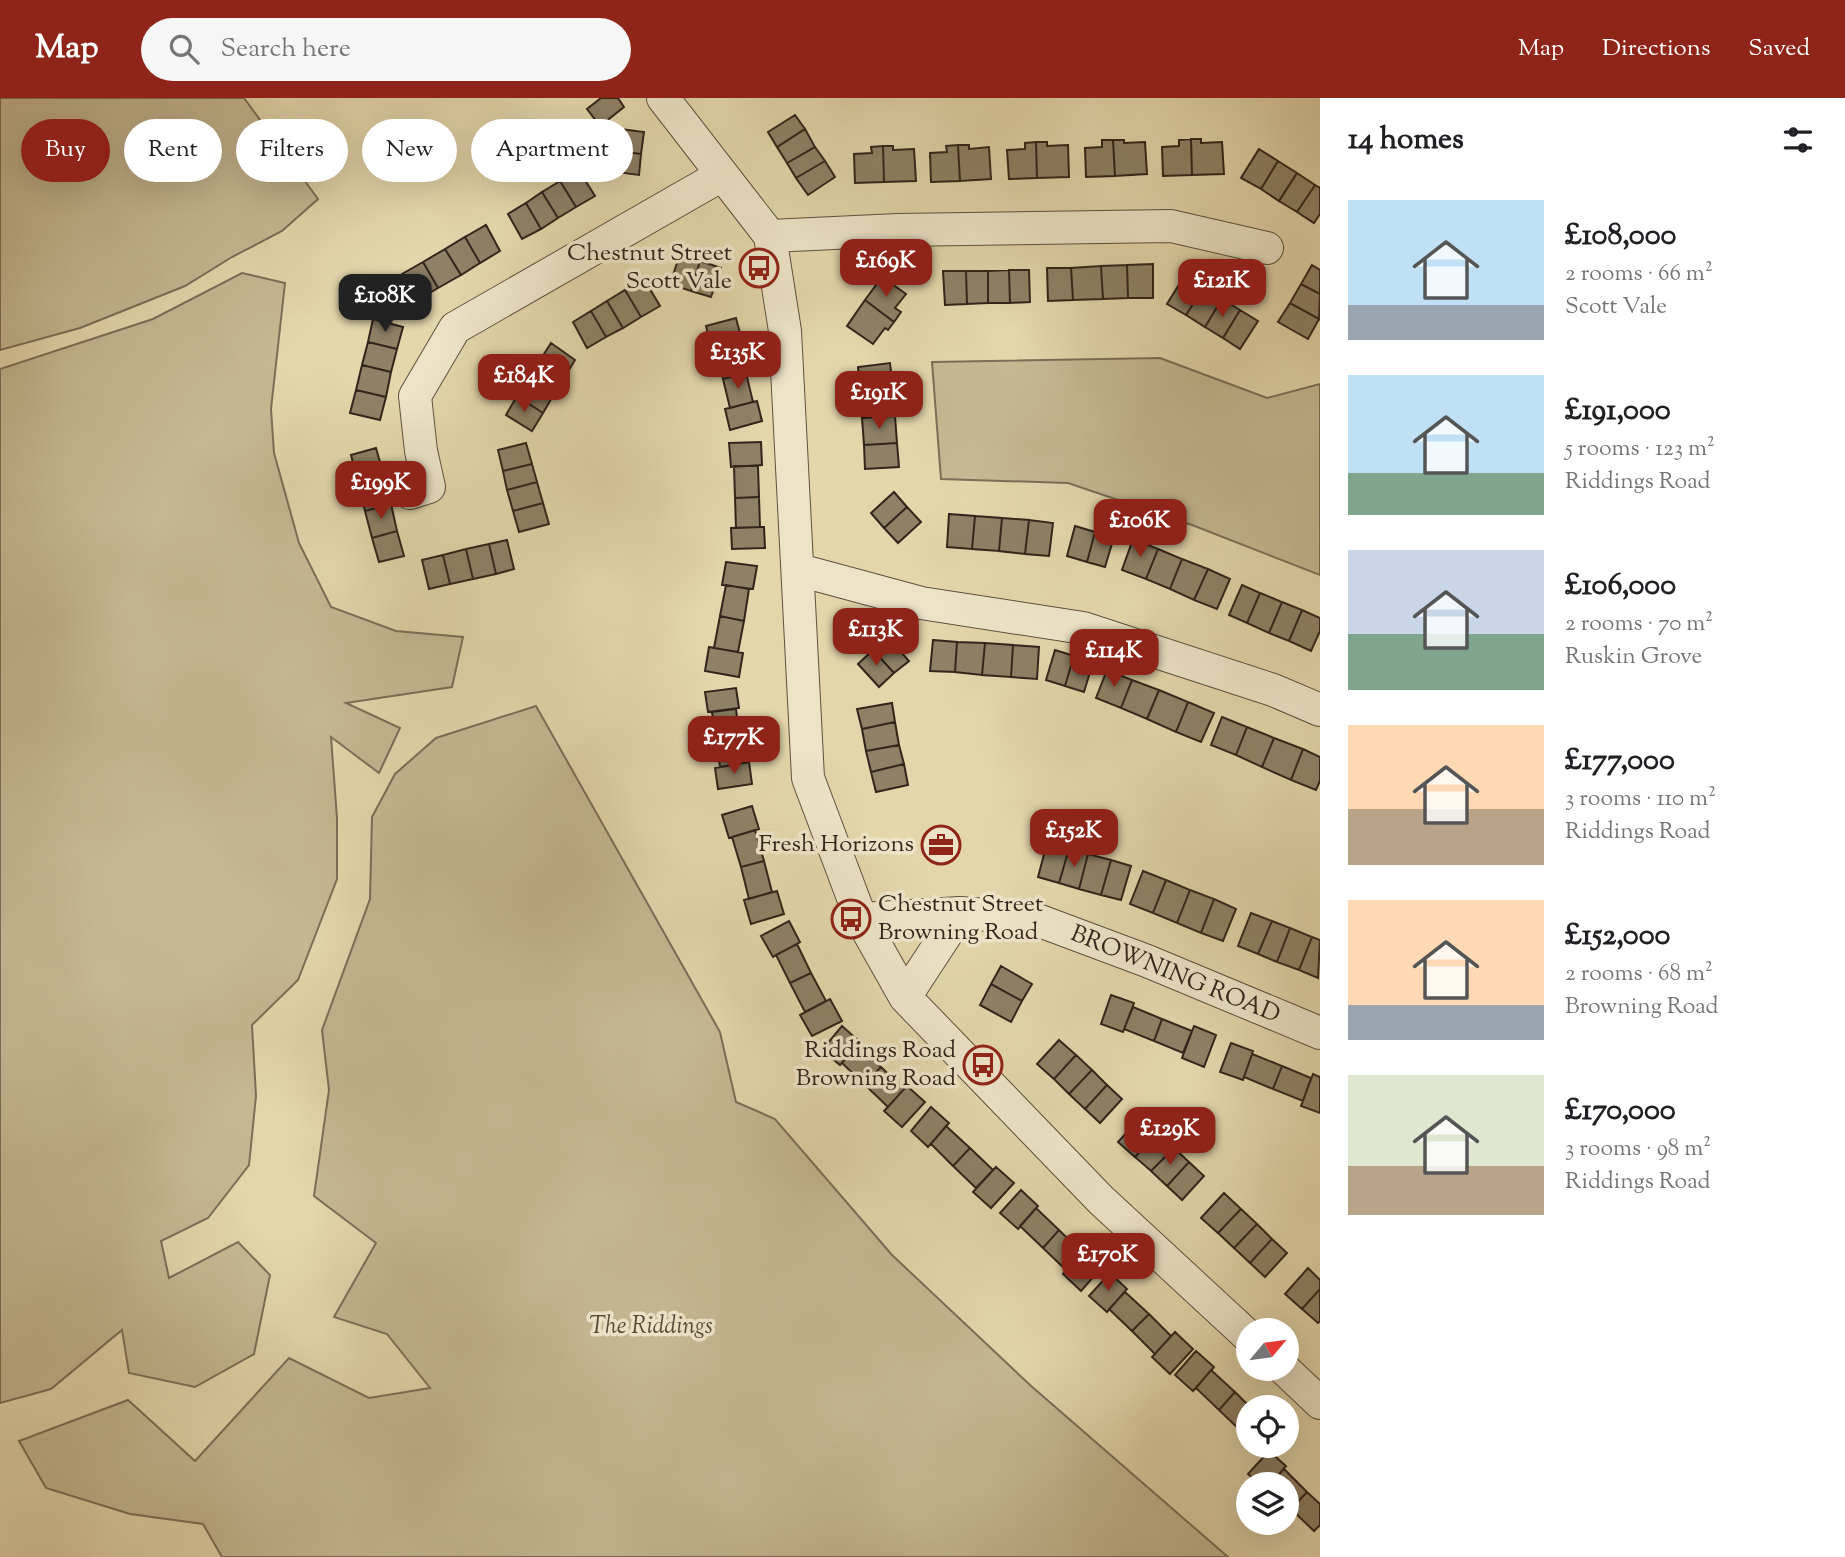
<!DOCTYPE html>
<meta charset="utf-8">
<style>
:root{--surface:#fff;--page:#f6f6f6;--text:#202124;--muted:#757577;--accent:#8f2418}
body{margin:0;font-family:"Sorts Mill Goudy",serif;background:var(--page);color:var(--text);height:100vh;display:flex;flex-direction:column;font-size:26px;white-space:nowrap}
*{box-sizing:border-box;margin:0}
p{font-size:23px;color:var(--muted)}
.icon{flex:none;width:38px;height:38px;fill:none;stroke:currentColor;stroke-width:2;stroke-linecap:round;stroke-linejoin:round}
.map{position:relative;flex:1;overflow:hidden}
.details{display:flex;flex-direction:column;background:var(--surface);width:525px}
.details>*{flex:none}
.top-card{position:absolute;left:21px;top:21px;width:665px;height:63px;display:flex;gap:14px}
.needle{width:46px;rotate:61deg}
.controls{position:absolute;left:1236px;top:1220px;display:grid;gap:14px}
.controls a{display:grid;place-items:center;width:63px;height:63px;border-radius:50%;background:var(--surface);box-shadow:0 7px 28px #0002;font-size:35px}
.price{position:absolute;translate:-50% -60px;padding:0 16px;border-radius:14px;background:var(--accent);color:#fff;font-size:23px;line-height:46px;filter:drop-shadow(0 2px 4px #0008)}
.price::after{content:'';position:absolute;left:50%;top:42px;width:21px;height:16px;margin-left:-10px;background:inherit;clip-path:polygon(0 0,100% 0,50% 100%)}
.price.selected{background:#222;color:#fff}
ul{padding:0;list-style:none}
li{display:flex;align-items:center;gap:21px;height:175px;padding:0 28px}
li span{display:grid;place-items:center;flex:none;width:196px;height:140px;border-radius:0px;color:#555}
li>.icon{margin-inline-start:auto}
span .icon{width:84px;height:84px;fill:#fffc;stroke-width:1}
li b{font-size:30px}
h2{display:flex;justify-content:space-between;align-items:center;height:84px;padding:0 28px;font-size:30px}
.pill{padding:0 24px;border-radius:32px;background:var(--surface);box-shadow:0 7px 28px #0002;font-size:24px;line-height:63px}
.pill.selected{background:var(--accent);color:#fff}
header{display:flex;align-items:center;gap:42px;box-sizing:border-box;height:98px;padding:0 35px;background:var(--accent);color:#fff}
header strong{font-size:33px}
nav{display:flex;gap:38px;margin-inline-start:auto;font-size:24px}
.search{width:490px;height:63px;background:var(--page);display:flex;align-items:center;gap:18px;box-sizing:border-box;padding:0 24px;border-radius:38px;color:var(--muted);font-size:26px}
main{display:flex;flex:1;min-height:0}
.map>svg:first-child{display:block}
</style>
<header>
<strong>Map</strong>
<div class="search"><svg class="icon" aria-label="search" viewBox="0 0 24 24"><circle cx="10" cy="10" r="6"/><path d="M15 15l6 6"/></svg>Search here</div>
<nav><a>Map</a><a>Directions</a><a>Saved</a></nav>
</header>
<main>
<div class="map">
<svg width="1320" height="1459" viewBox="0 0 1320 1459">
<rect width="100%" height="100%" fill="#e3d6ab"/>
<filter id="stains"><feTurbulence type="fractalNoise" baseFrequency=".00286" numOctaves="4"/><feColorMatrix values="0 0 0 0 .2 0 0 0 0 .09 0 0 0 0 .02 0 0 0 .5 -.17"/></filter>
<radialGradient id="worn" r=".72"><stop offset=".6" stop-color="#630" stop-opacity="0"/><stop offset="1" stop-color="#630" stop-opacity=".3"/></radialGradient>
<path fill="#c5b893" stroke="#7c6e57" stroke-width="2" d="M0 0H244L318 101 282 133 232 159 185 188 80 230 0 252Z
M242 175 285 185 271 311 274 355 299 445 331 509 396 533 463 539 452 589 346 605 400 630 379 675 331 639 337 720V781L298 882 252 927 256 998 249 1067 208 1120 161 1143 169 1180 238 1144 270 1177 254 1256 195 1289 129 1275 122 1232 51 1291 0 1305V271L153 221Z
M1160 260 1267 300 1320 286V477L1192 427 1068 385 941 381 932 264Z
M536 608 720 934 736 1004 775 1021 892 1157 1030 1287 1228 1459H222L203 1426 130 1416 46 1390 19 1343 128 1302 195 1363 289 1260 369 1300 430 1290 387 1236 334 1219 376 1145 314 1098 329 992 322 932 370 801 372 719 395 676 436 640Z"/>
<path fill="#8e8166" stroke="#32251b" stroke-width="2" d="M601 0H618L624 9 600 28 587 11Z
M795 17 805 31 777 49 768 34Z
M613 30 644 34 641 56 610 52Z
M805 31 815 49 787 65 777 49Z
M1191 41H1201V45L1222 44 1224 76 1192 77Z
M1191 41 1192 77 1163 78 1162 49 1179 48V42Z
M1102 42H1113L1115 78 1086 79 1085 50 1102 49Z
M1113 42H1124V45L1145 44 1147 76 1115 78Z
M1036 44H1047V48L1068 47 1069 79 1037 80Z
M1036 44 1037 80 1009 81 1007 52 1025 51V45Z
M958 47H969V51L989 49 991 81 960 83Z
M958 47 960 83 931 84 930 55 947 54 946 48Z
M883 48 884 84 855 85 854 56 872 55 871 49Z
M883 48H893V52L914 51 916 83 884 84Z
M815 49 825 63 796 80 787 65Z
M1259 51 1278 63 1261 91 1241 80Z
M610 52 641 56 639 77 608 73Z
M825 63 835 79 808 97 796 80Z
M1278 63 1297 75 1279 103 1261 91Z
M578 71 595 98 576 109 560 83Z
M1297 75 1315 87 1297 114 1279 103Z
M560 83 576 109 558 120 542 94Z
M1315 87 1320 90V116L1314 125 1297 114Z
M542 94 558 120 541 131 526 105Z
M526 105 541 131 522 141 508 116Z
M486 127 500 153 480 165 465 139Z
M465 139 480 165 461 177 445 151Z
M445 151 461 177 438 190 423 164Z
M680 156 700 163 691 193 670 186Z
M700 163 721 170 711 199 691 193Z
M423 164 438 190 418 202 402 176Z
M1153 166V200H1128L1127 167Z
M1127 167 1128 200 1103 201 1101 168Z
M1312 167 1320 172V196L1301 186Z
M1101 168 1103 201 1073 202 1071 170Z
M1047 170H1071L1073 202 1048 203Z
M1009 172 1010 205H988V173Z
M1009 172H1029L1030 204 1010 205Z
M943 173H966L967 206 945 207Z
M966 173H988V205L967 206Z
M1185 177 1204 189 1186 217 1167 206Z
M882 179 906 196 895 210 901 214 894 224 865 202Z
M644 181 660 208 641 219 625 192Z
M1301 186 1320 196 1319 221 1290 205Z
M1204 189 1222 201 1205 229 1186 217Z
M625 192 641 219 623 230 607 203Z
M1222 201 1240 212 1223 240 1205 229Z
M865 202 894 224 888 232 885 230 873 246 847 228Z
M607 203 623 230 606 239 591 213Z
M1290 205 1319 221 1308 241 1278 224Z
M1240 212 1258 223 1240 251 1223 240Z
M591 213 606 239 587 250 573 224Z
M736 220 742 243 712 251 706 228Z
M373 221 403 229 397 251 368 244Z
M368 244 397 251 391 274 362 267Z
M738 244 746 275 723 281 715 250Z
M551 245 575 262 564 280 539 264Z
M539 264 564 280 554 296 528 280Z
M890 265 893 291 860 294 858 269Z
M362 267 391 274 386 299 356 292Z
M746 275 753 304 730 310 723 281Z
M528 280 554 296 543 315 517 298Z
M893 291 895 318 862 320 860 294Z
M356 292 386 299 380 322 350 315Z
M517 298 543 315 532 333 506 317Z
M757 303 762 323 730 332 725 311Z
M895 318 897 345 864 347 862 320Z
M761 344 762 367 731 369 729 345Z
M526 345 532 366 503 373 498 352Z
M897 345 899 369 865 371 864 347Z
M376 350 383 375 357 382 351 357Z
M532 366 537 384 507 392 503 373Z
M734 368H758L759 399 735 400Z
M383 375 391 406 365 413 357 382Z
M537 384 543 405 513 413 507 392Z
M894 394 907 409 884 430 871 415Z
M759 399 760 429 736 430 735 400Z
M543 405 549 426 519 434 513 413Z
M391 406 397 433 372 440 365 413Z
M907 409 921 424 898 445 884 430Z
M949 416 975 418 972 451 947 449Z
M975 418 1002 420 999 453 972 451Z
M1002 420 1029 422 1025 456 999 453Z
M1029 422 1053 425 1049 458 1025 456Z
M1075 428 1095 434 1087 464 1067 458Z
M760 429H764L765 450 732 451 731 430Z
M397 433 404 458 379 464 372 440Z
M1095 434 1114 439 1105 469 1087 464Z
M1133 441 1158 451 1146 481 1122 472Z
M507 442 514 471 496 476 489 446Z
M489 446 496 476 473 481 466 451Z
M466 451 473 481 450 486 443 457Z
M1158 451 1182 461 1170 491 1146 481Z
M443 457 450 486 429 491 422 462Z
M1182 461 1208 471 1194 502 1170 491Z
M726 464 757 468 753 491 722 487Z
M1208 471 1230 481 1217 511 1194 502Z
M726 487 749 491 744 523 720 518Z
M1242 487 1260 495 1247 525 1229 517Z
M1260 495 1282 504 1269 535 1247 525Z
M1282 504 1302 512 1289 543 1269 535Z
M1302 512 1320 520V533L1311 553 1289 543Z
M720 518 744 523 738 554 714 550Z
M888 539 909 563 894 575 873 552Z
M933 542 957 544 955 574 930 573Z
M957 544 985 545 982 577 955 574Z
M985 545 1013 547 1011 579 982 577Z
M1013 547 1039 549 1037 581 1011 579Z
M709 549 743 555 739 579 705 573Z
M873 552 894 575 879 589 858 566Z
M1055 552 1074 558 1065 588 1046 582Z
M1074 558 1093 564 1084 594 1065 588Z
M1107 572 1132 582 1121 610 1096 600Z
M1132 582 1159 592 1147 621 1121 610Z
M736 590 739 610 708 614 705 594Z
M1159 592 1188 604 1176 634 1147 621Z
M1188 604 1214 615 1201 644 1176 634Z
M892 605 895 624 862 631 857 611Z
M736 611 739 637 716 640 712 614Z
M1222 619 1247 629 1236 657 1211 647Z
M895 624 899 647 866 653 862 631Z
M1247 629 1274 640 1262 669 1236 657Z
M739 637 744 665 720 669 716 640Z
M1274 640 1303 651 1291 682 1262 669Z
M899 647 904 666 871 674 866 653Z
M1303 651 1320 659V683L1316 692 1291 682Z
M749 664 752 686 718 691 715 670Z
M904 666 908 687 876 694 871 674Z
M752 708 759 731 729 740 722 717Z
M755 732 764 763 741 769 732 739Z
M1047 745 1069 751 1059 785 1038 779Z
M1069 751 1088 756 1079 791 1059 785Z
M1088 756 1111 762 1101 797 1079 791Z
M1111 762 1131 768 1121 802 1101 797Z
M764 763 772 794 749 801 741 769Z
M1143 773 1166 782 1153 815 1130 806Z
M1166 782 1190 792 1177 825 1153 815Z
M1190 792 1214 801 1201 835 1177 825Z
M777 793 784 816 751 826 744 802Z
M1214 801 1236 811 1223 843 1201 835Z
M1251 815 1272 823 1258 856 1238 848Z
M789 823 800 844 773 859 761 838Z
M1272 823 1290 830 1277 864 1258 856Z
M1290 830 1312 839 1299 872 1277 864Z
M1312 839 1320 842 1318 880 1299 872Z
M797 846 811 875 790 885 776 857Z
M1001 868 1032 886 1022 903 991 886Z
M811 875 826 903 805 914 790 885Z
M991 886 1022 903 1011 924 980 907Z
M1111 897 1134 905 1123 934 1101 926Z
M830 901 842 923 812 938 800 917Z
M1133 909 1162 921 1154 943 1124 931Z
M1162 921 1192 933 1183 955 1154 943Z
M842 928 860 944 840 967 822 952Z
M1194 928 1216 937 1204 969 1182 960Z
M1059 942 1076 957 1054 981 1037 966Z
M1231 945 1253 953 1243 982 1220 974Z
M857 947 881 969 864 986 842 965Z
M1252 956 1282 968 1273 991 1244 979Z
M1076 957 1092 972 1069 996 1054 981Z
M1282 968 1311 980 1303 1003 1273 991Z
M881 969 904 991 888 1009 864 986Z
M1092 972 1107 987 1085 1011 1069 996Z
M1313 976 1320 979V1015L1301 1008Z
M1107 987 1122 1001 1100 1025 1085 1011Z
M907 988 925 1004 902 1029 884 1013Z
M931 1009 949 1025 928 1049 911 1033Z
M1141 1019 1158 1034 1135 1059 1118 1044Z
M946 1028 970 1050 953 1068 931 1046Z
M1158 1034 1174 1050 1151 1073 1135 1059Z
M970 1050 993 1072 976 1090 953 1068Z
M1174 1050 1189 1064 1167 1088 1151 1073Z
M1189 1064 1204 1078 1182 1102 1167 1088Z
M996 1069 1014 1085 991 1110 973 1094Z
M1021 1092 1038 1108 1018 1131 1000 1115Z
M1224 1095 1241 1111 1218 1135 1201 1120Z
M1036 1110 1059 1132 1043 1150 1020 1128Z
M1241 1111 1257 1126 1234 1150 1218 1135Z
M1257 1126 1272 1141 1250 1165 1234 1150Z
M1059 1132 1082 1155 1066 1172 1043 1150Z
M1272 1141 1287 1155 1265 1179 1250 1165Z
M1086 1151 1103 1168 1081 1193 1063 1176Z
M1308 1170 1320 1182V1191L1302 1211 1285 1196Z
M1110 1175 1127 1191 1107 1214 1089 1198Z
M1320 1191V1223L1318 1225 1302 1211Z
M1125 1194 1149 1216 1132 1233 1109 1211Z
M1149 1216 1171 1238 1155 1256 1132 1233Z
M1175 1234 1193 1251 1170 1276 1152 1259Z
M1196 1253 1214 1269 1193 1293 1175 1277Z
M1211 1272 1235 1294 1219 1312 1196 1290Z
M1235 1294 1250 1309H1248V1327L1242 1334 1219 1312Z
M1269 1353 1286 1368 1271 1386H1259L1248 1376Z
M1284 1371 1307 1394 1291 1411 1286 1406V1386H1271Z
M1307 1394 1320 1406V1427L1314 1433 1291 1411Z"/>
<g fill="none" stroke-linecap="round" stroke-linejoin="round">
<defs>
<path id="minor" d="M663 0 770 138 785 233 808 680 861 821 905 899 1101 1102 1248 1238
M770 138 898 132 1171 128 1267 150
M410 395 429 389 421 353 415 298 455 230 722 77
M799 472 921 505 1083 530 1273 592 1320 612
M861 821 960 815 1032 820 1147 863 1320 935
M905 899 960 815
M1283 1270 1320 1305"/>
</defs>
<use href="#minor" stroke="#5e513f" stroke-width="34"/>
<use href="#minor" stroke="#ede4c8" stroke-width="32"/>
</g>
<defs>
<symbol id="bus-ring" viewBox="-11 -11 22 22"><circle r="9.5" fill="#ede4c8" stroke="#8f2418" stroke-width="1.5"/><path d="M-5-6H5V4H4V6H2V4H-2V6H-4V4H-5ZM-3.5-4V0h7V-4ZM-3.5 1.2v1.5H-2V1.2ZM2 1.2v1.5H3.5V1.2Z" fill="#8f2418"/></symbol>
<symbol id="office-ring" viewBox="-11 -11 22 22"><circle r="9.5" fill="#ede4c8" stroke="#8f2418" stroke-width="1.5"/><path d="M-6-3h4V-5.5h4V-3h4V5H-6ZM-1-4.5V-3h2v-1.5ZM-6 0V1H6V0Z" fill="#8f2418"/></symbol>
</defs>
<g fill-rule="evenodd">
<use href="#bus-ring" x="737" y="148" width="44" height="44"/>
<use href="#office-ring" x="919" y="725" width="44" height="44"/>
<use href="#bus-ring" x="829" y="799" width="44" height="44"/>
<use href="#bus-ring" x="961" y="945" width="44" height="44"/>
</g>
<g text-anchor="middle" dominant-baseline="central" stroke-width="7" stroke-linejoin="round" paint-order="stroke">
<g font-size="24" fill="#32251b" stroke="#ede4c8" text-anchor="end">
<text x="732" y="156">Chestnut Street<tspan x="732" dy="28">Scott Vale</tspan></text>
<text x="914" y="747">Fresh Horizons</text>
<text x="878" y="807" text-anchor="start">Chestnut Street<tspan x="878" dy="28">Browning Road</tspan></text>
<text x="956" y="953">Riddings Road<tspan x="956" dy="28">Browning Road</tspan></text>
</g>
<g font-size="24" fill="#32251b" stroke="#ede4c8">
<text transform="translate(1175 877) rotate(22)">BROWNING ROAD</text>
</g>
<g font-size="24" font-style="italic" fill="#574a39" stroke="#ede4c8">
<text x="651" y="1229">The Riddings</text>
</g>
</g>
<rect width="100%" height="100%" filter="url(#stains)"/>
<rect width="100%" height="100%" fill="url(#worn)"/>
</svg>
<div class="controls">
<a><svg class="needle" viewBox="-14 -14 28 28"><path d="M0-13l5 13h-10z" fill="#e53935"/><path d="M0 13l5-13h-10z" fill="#757577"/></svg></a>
<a><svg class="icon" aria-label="locate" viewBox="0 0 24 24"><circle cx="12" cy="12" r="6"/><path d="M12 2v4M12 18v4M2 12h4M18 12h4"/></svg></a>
<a><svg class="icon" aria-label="layers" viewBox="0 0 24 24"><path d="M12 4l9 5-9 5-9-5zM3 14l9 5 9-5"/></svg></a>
</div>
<b class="price" style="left:886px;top:201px">£169K</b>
<b class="price" style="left:1222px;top:221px">£121K</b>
<b class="price selected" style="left:385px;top:236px">£108K</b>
<b class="price" style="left:738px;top:293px">£135K</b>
<b class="price" style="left:524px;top:316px">£184K</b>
<b class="price" style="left:879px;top:333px">£191K</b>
<b class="price" style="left:381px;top:423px">£199K</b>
<b class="price" style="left:1140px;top:461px">£106K</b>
<b class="price" style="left:876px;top:570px">£113K</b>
<b class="price" style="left:1114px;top:591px">£114K</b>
<b class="price" style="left:734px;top:678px">£177K</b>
<b class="price" style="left:1074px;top:771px">£152K</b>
<b class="price" style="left:1170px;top:1069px">£129K</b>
<b class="price" style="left:1108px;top:1195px">£170K</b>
<div class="top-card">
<a class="pill selected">Buy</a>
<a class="pill">Rent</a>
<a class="pill">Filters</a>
<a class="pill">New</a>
<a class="pill">Apartment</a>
</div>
</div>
<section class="details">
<h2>14 homes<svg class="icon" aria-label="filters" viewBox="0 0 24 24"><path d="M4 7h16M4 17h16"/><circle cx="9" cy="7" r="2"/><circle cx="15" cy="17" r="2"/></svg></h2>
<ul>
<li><span style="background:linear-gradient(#bfe0f5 75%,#9aa5b1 0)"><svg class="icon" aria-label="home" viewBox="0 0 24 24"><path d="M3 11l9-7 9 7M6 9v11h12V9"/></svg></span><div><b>£108,000</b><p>2 rooms · 66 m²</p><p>Scott Vale</p></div></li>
<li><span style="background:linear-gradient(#bfe0f5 70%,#7fa58c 0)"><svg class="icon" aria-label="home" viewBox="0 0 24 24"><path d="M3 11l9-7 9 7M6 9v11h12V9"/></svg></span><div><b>£191,000</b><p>5 rooms · 123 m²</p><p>Riddings Road</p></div></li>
<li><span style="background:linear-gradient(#c9d6e8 60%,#7fa58c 0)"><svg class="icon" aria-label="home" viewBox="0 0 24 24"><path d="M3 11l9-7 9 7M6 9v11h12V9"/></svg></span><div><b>£106,000</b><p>2 rooms · 70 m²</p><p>Ruskin Grove</p></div></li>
<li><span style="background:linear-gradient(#ffd9b3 60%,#b9a48a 0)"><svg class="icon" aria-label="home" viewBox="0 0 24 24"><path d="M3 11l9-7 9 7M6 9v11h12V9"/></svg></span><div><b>£177,000</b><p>3 rooms · 110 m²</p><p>Riddings Road</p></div></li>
<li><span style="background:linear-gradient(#ffd9b3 75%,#9aa5b1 0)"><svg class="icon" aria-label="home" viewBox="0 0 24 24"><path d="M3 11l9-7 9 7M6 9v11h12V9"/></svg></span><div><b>£152,000</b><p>2 rooms · 68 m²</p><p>Browning Road</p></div></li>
<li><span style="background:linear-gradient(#dfe7d0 65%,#b9a48a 0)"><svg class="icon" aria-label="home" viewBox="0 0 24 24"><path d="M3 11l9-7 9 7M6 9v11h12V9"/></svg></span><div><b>£170,000</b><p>3 rooms · 98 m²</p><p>Riddings Road</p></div></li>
</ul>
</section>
</main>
